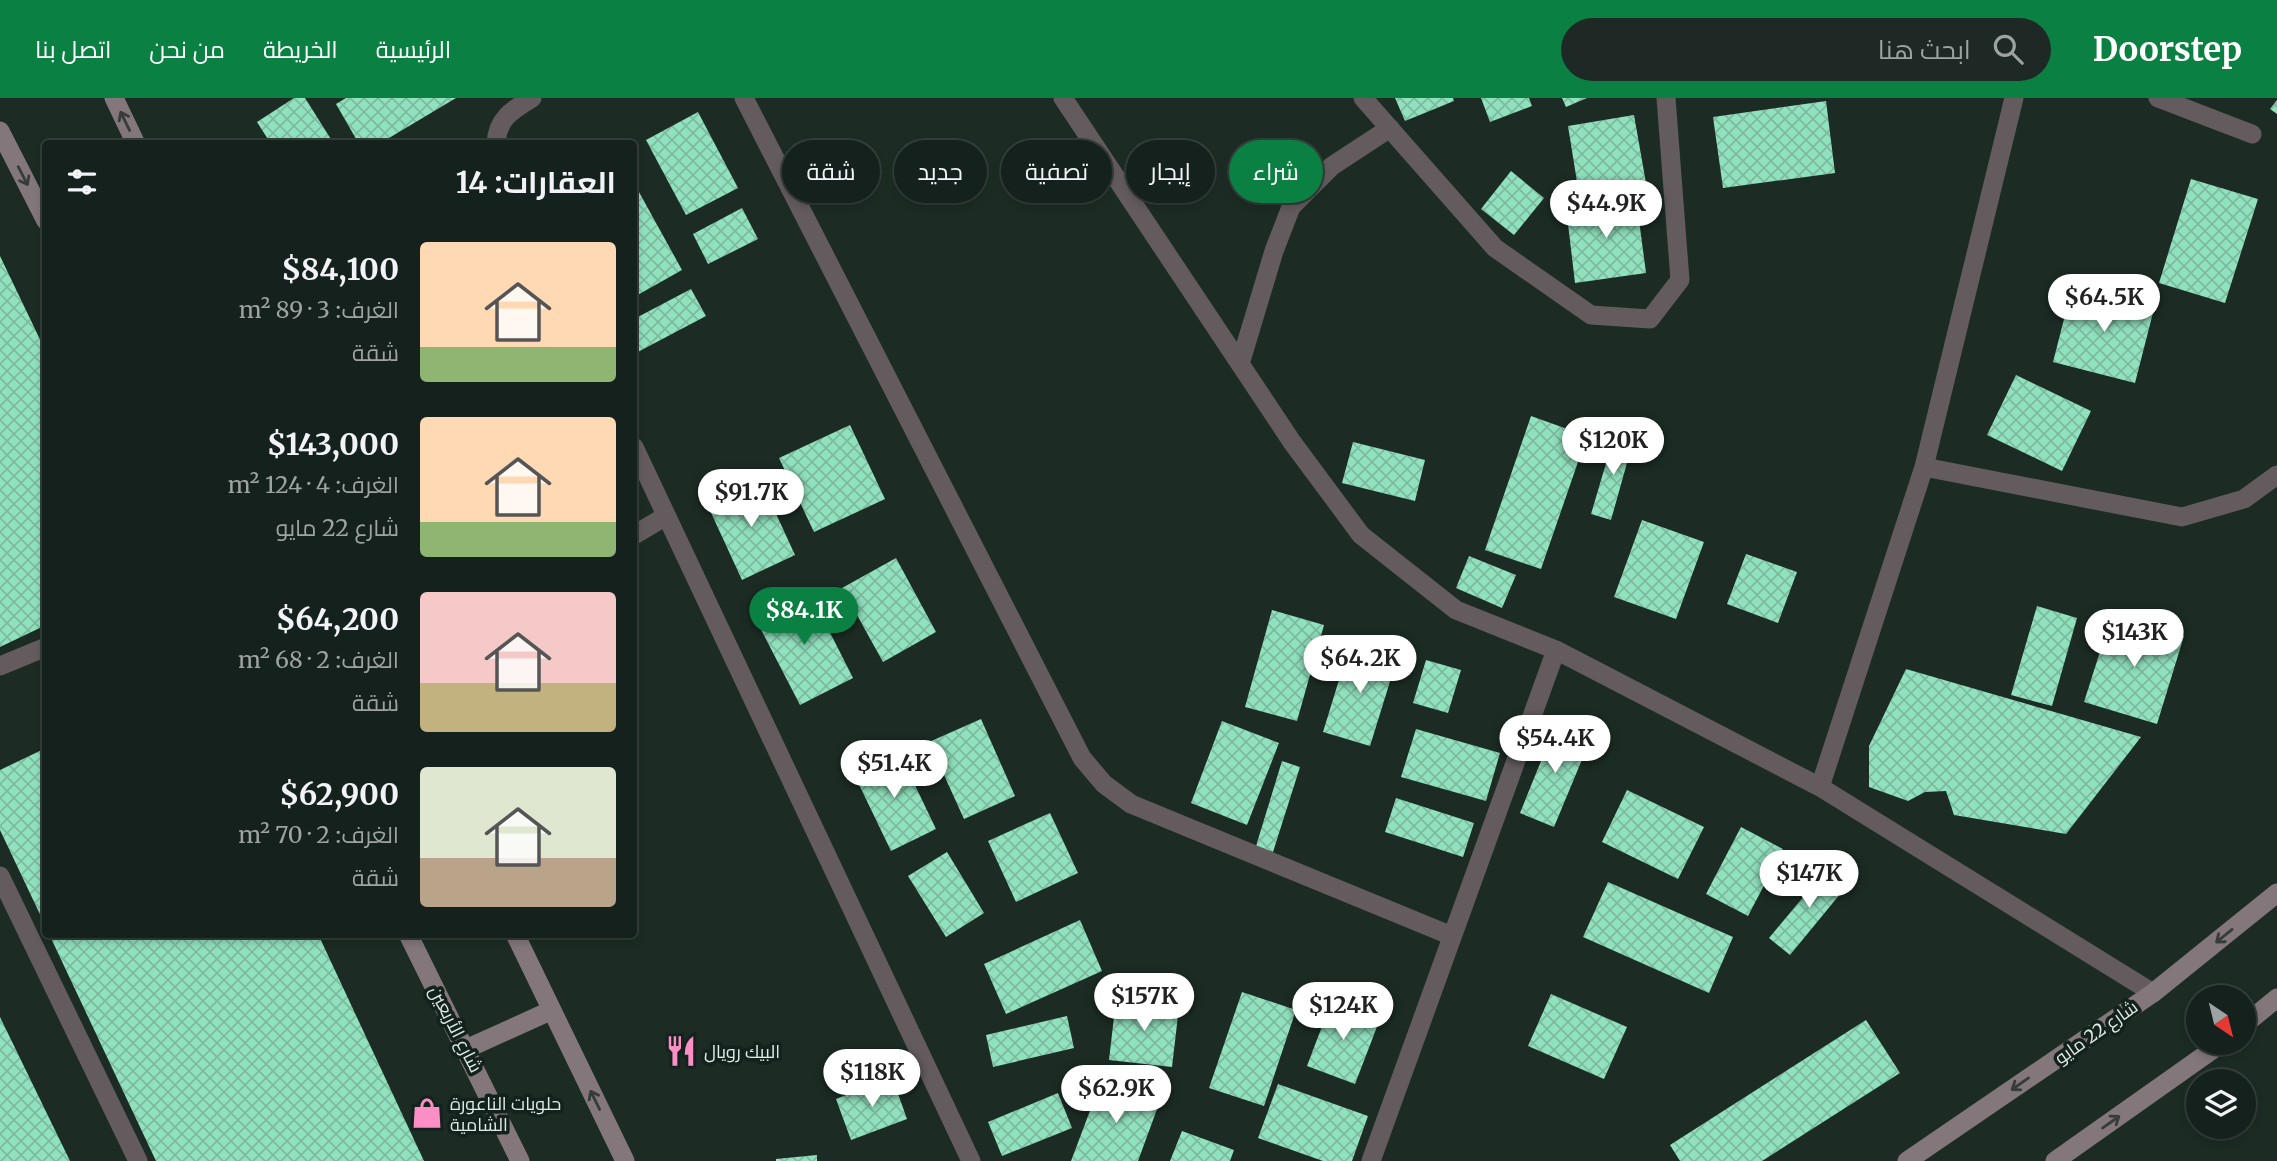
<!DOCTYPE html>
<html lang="ar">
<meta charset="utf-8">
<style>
:root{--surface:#15211c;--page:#1e2925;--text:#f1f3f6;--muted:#9da3a3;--line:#343e3b;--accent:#0b8043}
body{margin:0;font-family:Merriweather,Cairo,serif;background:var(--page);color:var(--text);direction:rtl;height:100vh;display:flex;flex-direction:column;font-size:26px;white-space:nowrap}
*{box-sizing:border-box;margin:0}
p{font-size:23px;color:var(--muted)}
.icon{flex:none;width:38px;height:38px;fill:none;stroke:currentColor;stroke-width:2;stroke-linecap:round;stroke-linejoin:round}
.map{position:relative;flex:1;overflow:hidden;direction:ltr}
.sheet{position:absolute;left:42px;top:42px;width:595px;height:798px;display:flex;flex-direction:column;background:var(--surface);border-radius:7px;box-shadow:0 4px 10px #0003,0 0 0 2px var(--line);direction:rtl}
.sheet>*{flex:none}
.banner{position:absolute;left:658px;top:42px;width:665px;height:63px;direction:rtl;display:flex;gap:14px}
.needle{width:46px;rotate:145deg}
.buttons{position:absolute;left:2186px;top:887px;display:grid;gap:14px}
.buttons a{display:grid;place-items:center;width:70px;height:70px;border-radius:50%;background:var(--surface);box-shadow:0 4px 10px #0003,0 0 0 2px var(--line);font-size:35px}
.price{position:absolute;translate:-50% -60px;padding:0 16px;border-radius:24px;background:#fff;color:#222;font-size:23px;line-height:46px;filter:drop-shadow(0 2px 4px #0008)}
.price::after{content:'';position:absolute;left:50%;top:42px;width:21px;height:16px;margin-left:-10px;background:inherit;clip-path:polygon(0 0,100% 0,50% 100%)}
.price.selected{background:var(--accent);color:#fff}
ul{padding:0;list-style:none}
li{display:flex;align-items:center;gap:21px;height:175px;padding:0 21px}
li span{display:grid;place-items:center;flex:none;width:196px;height:140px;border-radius:7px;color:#555}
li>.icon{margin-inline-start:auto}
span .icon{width:84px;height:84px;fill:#fffc;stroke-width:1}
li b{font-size:30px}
h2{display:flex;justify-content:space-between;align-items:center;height:84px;padding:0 21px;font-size:30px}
.tag{padding:0 24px;border-radius:32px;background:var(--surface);box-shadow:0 4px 10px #0003,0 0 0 2px var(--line);font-size:24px;line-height:63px}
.tag.selected{background:var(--accent);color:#fff}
header{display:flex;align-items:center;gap:42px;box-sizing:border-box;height:98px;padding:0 35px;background:var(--accent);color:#fff}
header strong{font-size:33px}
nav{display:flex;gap:38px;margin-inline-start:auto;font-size:24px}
.search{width:490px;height:63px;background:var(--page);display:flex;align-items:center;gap:18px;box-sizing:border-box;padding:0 24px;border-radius:38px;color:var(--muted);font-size:26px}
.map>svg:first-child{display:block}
</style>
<header>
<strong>Doorstep</strong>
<div class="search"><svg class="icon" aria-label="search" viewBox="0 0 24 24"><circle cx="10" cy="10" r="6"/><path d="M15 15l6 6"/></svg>ابحث هنا</div>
<nav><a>الرئيسية</a><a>الخريطة</a><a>من نحن</a><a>اتصل بنا</a></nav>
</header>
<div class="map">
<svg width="2277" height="1063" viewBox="0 0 2277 1063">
<defs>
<pattern id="building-cross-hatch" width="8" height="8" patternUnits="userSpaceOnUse" patternTransform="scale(1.75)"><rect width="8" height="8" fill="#90e1bd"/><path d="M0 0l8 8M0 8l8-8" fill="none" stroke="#7dba9f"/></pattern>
</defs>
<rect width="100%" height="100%" fill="#1c2c25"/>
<path fill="url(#building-cross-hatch)" d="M294 0H305L334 46H271L257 24Z
M346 0H456L379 46H359L336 6Z
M1395 0H1453L1454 3 1405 23Z
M1481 0H1529L1532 8 1490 24Z
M1562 0H1587L1566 9Z
M2277 2V16L2270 11Z
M1826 3 1835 75 1723 90 1713 19Z
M698 14 738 90 686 117 646 42Z
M1634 17 1646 85 1579 96 1568 28Z
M1511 73 1544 100 1514 137 1481 111Z
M2191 81 2258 101 2225 205 2159 185Z
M634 85 682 172 634 199Z
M1636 99 1646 175 1575 185 1566 109Z
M742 110 758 141 708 166 693 136Z
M0 158 46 254V527L0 549Z
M2073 186 2155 207 2135 285 2053 264Z
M691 191 706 218 634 256V221Z
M2016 277 2091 313 2062 373 1987 337Z
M1531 318 1587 338 1541 471 1485 452Z
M850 327 885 401 814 434 779 360Z
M1615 335 1634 340 1611 422 1591 416Z
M1353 344 1425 362 1415 403 1342 385Z
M760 381 795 457 742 482 707 406Z
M1642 422 1704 444 1676 521 1614 499Z
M1746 456 1797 474 1778 525 1727 506Z
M1469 458 1516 477 1502 510 1456 490Z
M896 460 936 534 883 564 842 490Z
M808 491 853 580 800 607 754 518Z
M2037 508 2077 520 2052 608 2011 597Z
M1272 512 1324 527 1297 623 1245 609Z
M2112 516 2184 538 2157 626 2084 604Z
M1350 546 1397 561 1370 648 1323 634Z
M1426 562 1461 572 1448 615 1413 605Z
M1906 571 2141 639 2066 736 1954 717 1946 693 1925 694 1908 703 1869 689V648Z
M981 621 1015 698 964 721 929 644Z
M1222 623 1279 645 1247 727 1191 705Z
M1556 626 1591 640 1554 729 1520 715Z
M1416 631 1500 655 1486 703 1401 679Z
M46 650V829L0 732V672Z
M897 650 936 731 891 753 852 672Z
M1282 663 1300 669 1273 754 1256 748Z
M1627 692 1704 729 1678 781 1602 744Z
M1396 700 1474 725 1463 759 1385 734Z
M1050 715 1078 775 1016 804 988 743Z
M1741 729 1783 751 1748 818 1706 796Z
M947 754 984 815 946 839 908 778Z
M1829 768 1850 784 1790 857 1769 840Z
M1608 784 1733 839 1709 895 1583 839Z
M1080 822 1102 873 1006 916 984 866Z
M49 836H318L424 1063H156Z
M1242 894 1296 912 1264 1008 1209 990Z
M1551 896 1627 929 1604 981 1528 948Z
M1116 902 1179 909 1172 969 1109 962Z
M1332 902 1380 921 1355 986 1307 968Z
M1067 918 1074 950 993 969 986 937Z
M0 919 70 1063H0Z
M1866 922 1900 975 1762 1063H1680L1670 1047Z
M892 979 907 1021 851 1042 836 1001Z
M1102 981 1160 1003 1138 1063H1071Z
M1278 986 1368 1018 1352 1063H1323L1258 1040Z
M1058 995 1072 1030 1002 1058 988 1024Z
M1182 1033 1234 1052 1230 1063H1170Z
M817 1057V1063H776V1061Z"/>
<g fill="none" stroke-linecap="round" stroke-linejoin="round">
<path stroke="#635b5e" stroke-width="19" d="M744 0 1082 660 1104 686 1131 706 1452 838
M1063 0 1292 344 1361 437 1456 512 1556 552 1820 689 2153 895
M1363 0 1495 150 1591 217 1650 221 1680 182 1666 0
M2158 0 2252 36
M496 46C497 21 512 12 532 0
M1240 266 1274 153 1291 109 1332 68 1390 30
M634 349 971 1063
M1924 369 2182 419 2244 401 2277 377
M634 437 666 418
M0 568 46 549
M1820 689 1924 369 2014 0
M0 778 138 1063
M1371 1063 1556 552"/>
<path stroke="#83777c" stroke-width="19" d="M114 0 136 46
M0 33 46 123
M408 836 520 1063
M515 836 625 1063
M2244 927 2277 900
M466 951 550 913
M1907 1063 2153 895 2277 795
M2055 1063 2222 945"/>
</g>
<defs><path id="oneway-shaft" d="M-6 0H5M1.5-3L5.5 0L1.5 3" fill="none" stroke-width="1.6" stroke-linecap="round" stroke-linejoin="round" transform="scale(1.75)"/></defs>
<g stroke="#353c39">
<use href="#oneway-shaft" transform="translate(125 23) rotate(-116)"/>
<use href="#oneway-shaft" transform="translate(23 78) rotate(63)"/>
<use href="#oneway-shaft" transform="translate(2224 838) rotate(141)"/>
<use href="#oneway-shaft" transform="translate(2020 986) rotate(145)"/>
<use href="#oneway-shaft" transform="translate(595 1002) rotate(-116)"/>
<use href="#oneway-shaft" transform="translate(2111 1024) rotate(-35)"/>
</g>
<defs>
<symbol id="restaurant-bare" viewBox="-9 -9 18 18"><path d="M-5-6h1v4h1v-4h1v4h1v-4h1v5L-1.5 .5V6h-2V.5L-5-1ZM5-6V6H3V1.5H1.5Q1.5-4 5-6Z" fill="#fb8fc5" stroke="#13221c" stroke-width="2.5" paint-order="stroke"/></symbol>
<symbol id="shop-bare" viewBox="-9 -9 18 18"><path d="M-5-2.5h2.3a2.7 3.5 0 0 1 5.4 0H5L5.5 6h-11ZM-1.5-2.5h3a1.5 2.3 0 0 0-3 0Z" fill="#fb8fc5" stroke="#13221c" stroke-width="2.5" paint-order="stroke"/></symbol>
</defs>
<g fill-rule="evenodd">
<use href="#restaurant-bare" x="659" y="931" width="44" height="44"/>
<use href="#shop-bare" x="405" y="993" width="44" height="44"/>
</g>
<g text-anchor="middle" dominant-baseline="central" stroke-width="7" stroke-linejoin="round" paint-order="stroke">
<g font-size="18" fill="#e1ebe6" stroke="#13221c">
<text transform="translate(456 931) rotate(63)">شارع الأربعين</text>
<text transform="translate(2096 934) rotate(-35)">شارع 22 مايو</text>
</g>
<g font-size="18" fill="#e1ebe6" stroke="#13221c" text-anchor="start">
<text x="704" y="953">البيك رويال</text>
<text x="450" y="1005">حلويات الناعورة<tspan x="450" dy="21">الشامية</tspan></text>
</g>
</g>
</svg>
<div class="buttons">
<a><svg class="needle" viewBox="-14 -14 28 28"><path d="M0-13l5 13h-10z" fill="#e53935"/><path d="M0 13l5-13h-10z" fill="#9da3a3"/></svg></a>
<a><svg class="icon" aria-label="layers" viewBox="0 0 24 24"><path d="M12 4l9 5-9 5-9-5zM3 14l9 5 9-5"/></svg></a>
</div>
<b class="price" style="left:1606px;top:142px">$44.9K</b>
<b class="price" style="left:2104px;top:236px">$64.5K</b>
<b class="price" style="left:1613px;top:379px">$120K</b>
<b class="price" style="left:751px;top:431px">$91.7K</b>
<b class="price selected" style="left:804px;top:549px">$84.1K</b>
<b class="price" style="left:2134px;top:571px">$143K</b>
<b class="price" style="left:1360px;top:597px">$64.2K</b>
<b class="price" style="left:1555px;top:677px">$54.4K</b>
<b class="price" style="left:894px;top:702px">$51.4K</b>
<b class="price" style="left:1809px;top:812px">$147K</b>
<b class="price" style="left:1144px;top:935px">$157K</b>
<b class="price" style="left:1343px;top:944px">$124K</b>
<b class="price" style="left:872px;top:1011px">$118K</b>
<b class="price" style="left:1116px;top:1027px">$62.9K</b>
<div class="banner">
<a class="tag selected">شراء</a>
<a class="tag">إيجار</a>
<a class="tag">تصفية</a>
<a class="tag">جديد</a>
<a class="tag">شقة</a>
</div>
<section class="sheet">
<h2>العقارات: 14<svg class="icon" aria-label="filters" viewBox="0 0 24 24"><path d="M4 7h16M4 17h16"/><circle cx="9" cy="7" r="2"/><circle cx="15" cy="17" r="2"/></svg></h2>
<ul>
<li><span style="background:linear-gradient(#ffd9b3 75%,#8fb573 0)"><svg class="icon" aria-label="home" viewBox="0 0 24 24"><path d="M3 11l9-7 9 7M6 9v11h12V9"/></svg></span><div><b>$84,100</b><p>الغرف: 3 · 89 m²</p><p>شقة</p></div></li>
<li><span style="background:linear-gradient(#ffd9b3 75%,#8fb573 0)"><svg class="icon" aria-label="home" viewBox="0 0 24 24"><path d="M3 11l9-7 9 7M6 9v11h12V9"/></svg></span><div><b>$143,000</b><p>الغرف: 4 · 124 m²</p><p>شارع 22 مايو</p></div></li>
<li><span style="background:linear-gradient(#f6c9c9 65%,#c2b280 0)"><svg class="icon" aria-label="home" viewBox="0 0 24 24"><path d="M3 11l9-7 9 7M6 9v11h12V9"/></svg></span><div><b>$64,200</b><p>الغرف: 2 · 68 m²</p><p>شقة</p></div></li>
<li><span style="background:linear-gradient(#dfe7d0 65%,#b9a48a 0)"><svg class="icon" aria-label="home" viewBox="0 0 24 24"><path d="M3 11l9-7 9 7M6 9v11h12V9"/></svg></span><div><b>$62,900</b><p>الغرف: 2 · 70 m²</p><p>شقة</p></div></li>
</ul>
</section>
</div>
